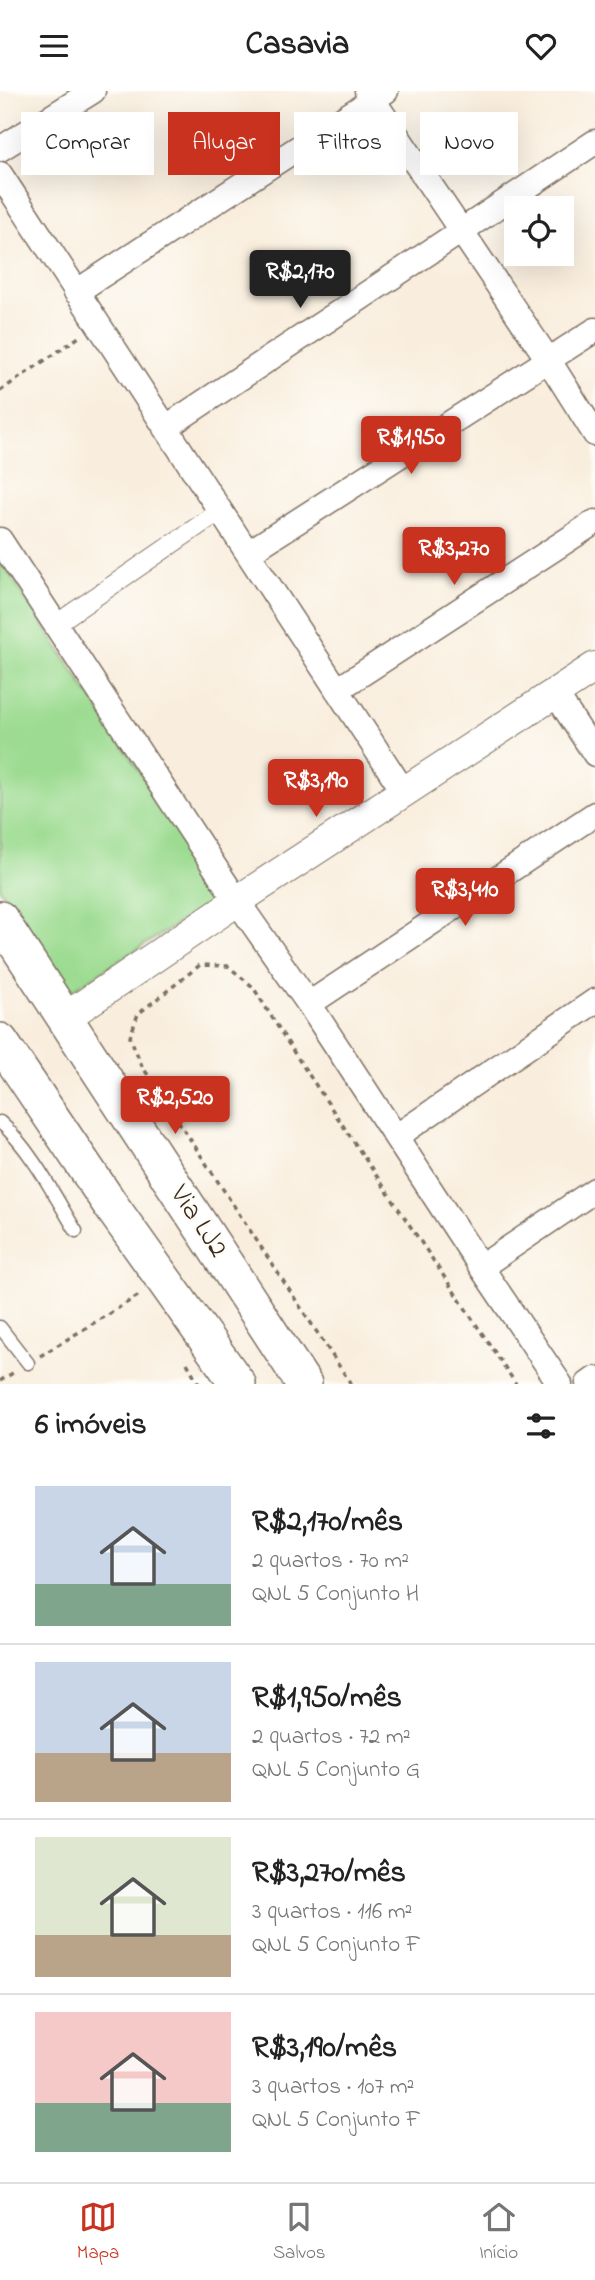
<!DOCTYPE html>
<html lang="pt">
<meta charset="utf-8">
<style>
:root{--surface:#fff;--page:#f6f6f6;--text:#222;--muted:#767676;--line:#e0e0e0;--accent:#c8321e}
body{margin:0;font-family:"Indie Flower",sans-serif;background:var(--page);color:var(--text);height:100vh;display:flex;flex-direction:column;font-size:26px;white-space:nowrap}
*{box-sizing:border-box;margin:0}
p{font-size:23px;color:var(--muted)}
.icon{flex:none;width:38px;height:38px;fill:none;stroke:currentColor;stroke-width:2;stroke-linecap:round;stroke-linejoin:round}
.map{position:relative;height:1293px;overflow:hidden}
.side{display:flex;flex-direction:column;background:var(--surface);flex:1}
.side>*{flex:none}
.guide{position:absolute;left:21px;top:21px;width:553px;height:63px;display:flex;gap:14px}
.fabs{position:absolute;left:504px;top:105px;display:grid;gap:14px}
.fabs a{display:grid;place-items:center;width:70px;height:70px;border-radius:0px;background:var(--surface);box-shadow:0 7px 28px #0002;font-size:35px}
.price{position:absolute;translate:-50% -60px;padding:0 16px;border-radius:7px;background:var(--accent);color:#fff;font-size:23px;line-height:46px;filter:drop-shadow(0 2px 4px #0008)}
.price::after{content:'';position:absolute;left:50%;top:42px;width:21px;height:16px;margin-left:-10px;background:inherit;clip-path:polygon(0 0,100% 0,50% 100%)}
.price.active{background:#222;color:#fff}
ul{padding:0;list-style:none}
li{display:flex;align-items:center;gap:21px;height:175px;padding:0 35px}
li+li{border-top:2px solid var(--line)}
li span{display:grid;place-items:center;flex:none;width:196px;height:140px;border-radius:0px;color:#555}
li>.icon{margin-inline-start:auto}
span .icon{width:84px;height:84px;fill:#fffc;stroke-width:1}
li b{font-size:30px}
h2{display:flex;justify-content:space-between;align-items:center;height:84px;padding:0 35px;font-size:30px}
.pill{padding:0 24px;border-radius:0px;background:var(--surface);box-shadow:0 7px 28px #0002;font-size:24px;line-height:63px}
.pill.active{background:var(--accent);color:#fff}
header{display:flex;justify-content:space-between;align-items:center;height:91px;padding:0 35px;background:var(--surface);font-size:32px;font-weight:700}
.tabs{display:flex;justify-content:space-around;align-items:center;height:98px;border-top:2px solid var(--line);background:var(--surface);font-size:19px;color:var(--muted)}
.tabs a{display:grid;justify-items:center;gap:4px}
.tabs .active{color:var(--accent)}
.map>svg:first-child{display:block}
</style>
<header><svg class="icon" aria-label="menu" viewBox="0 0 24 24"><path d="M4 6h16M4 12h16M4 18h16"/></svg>Casavia<svg class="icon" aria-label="heart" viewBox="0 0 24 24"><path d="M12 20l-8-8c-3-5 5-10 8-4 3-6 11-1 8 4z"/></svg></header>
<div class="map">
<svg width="595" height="1293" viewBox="0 0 595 1293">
<rect width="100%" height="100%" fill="#fdfcf7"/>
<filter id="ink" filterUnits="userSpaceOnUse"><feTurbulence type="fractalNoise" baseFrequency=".0143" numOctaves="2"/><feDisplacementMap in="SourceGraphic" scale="14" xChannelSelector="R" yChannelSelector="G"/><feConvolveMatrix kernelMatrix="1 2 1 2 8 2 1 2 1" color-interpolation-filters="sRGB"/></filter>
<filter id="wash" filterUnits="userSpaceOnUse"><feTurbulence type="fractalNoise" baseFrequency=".00686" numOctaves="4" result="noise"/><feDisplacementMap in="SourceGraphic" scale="28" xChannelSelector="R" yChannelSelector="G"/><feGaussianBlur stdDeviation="1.57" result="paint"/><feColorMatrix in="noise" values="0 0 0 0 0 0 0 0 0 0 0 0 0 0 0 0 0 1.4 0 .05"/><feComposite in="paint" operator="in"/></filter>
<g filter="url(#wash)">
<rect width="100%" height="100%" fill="#f9eede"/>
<path fill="#9cdb91" stroke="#6c8258" stroke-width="2" d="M0 468 222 805 68 902 0 798Z"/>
</g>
<g filter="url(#ink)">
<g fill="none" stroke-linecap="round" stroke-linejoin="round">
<defs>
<path id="service" d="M0 1031C31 1058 54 1104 76 1140
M0 1236 28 1272"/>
<path id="pedestrian" d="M56 533 220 420"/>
<path id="minor" d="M367 0 549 270 595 343
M0 58 93 0
M0 83 404 701
M76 201 386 0
M165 337 595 51
M0 449 237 810 309 913 481 1176 560 1293
M248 462 595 239
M337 599 595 431
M555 602 595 663
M309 913 595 723
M397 1045 595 910
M481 1176 595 1099
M588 1293 595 1288"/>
<path id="tertiary" d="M66 926 237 810 595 576"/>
<path id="secondary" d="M0 828 304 1293
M0 950 112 1116 238 1293"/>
</defs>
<use href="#service" stroke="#7e6f61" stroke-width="15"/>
<use href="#pedestrian" stroke="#7e6f61" stroke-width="20"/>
<use href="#minor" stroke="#7e6f61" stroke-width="27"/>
<use href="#tertiary" stroke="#7e6f61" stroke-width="32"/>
<use href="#secondary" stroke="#7e6f61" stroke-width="38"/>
<path stroke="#7e6f61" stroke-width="3.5" stroke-dasharray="5 5" stroke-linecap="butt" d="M0 300 82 244
M40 1265 141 1203
M187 1272 199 1293
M0 1290 16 1280
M351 1293 142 975 130 946 138 923 200 874 228 875 253 896 295 963 516 1293"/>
<use href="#service" stroke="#fff" stroke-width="12"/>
<use href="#pedestrian" stroke="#fff" stroke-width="18"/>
<use href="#minor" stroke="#fff" stroke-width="24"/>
<use href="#tertiary" stroke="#fff" stroke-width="30"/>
<use href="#secondary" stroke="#fff" stroke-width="35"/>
</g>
</g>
<g text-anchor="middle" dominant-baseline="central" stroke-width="5" stroke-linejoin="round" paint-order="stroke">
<g font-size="28" fill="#3b2a1e" stroke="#fdfcf7">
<text transform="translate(198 1131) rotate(56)">Via LJ2</text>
</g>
</g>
</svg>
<div class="fabs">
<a><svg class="icon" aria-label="locate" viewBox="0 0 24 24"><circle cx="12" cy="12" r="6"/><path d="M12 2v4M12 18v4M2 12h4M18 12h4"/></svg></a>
</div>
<b class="price active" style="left:300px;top:219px">R$2,170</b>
<b class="price" style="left:411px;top:385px">R$1,950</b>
<b class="price" style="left:454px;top:496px">R$3,270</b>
<b class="price" style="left:316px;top:728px">R$3,190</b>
<b class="price" style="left:465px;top:837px">R$3,410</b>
<b class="price" style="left:175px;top:1045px">R$2,520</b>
<div class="guide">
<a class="pill">Comprar</a>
<a class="pill active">Alugar</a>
<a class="pill">Filtros</a>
<a class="pill">Novo</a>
</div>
</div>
<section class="side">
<h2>6 imóveis<svg class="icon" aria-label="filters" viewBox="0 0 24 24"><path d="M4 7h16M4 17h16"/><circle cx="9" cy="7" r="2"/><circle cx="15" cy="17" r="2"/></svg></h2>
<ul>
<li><span style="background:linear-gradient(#c9d6e8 70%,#7fa58c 0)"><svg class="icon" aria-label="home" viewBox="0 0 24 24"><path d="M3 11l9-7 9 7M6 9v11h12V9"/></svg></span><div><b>R$2,170/mês</b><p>2 quartos · 70 m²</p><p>QNL 5 Conjunto H</p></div></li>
<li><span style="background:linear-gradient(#c9d6e8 65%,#b9a48a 0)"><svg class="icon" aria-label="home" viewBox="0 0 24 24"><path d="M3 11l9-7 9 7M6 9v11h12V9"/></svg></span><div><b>R$1,950/mês</b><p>2 quartos · 72 m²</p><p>QNL 5 Conjunto G</p></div></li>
<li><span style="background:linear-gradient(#dfe7d0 70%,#b9a48a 0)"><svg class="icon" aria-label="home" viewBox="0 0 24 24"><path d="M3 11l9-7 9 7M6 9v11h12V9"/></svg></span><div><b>R$3,270/mês</b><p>3 quartos · 116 m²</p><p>QNL 5 Conjunto F</p></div></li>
<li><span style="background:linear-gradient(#f6c9c9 65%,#7fa58c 0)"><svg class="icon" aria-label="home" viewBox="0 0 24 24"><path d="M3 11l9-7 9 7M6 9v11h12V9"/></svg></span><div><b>R$3,190/mês</b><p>3 quartos · 107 m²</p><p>QNL 5 Conjunto F</p></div></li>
</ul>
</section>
<nav class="tabs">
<a class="active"><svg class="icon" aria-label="map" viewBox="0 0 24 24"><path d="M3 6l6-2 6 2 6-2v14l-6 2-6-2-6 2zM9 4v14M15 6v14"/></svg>Mapa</a>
<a><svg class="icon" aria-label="saved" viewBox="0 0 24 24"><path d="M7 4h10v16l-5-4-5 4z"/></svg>Salvos</a>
<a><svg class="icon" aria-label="home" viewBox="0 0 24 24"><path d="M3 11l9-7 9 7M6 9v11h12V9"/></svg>Início</a>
</nav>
